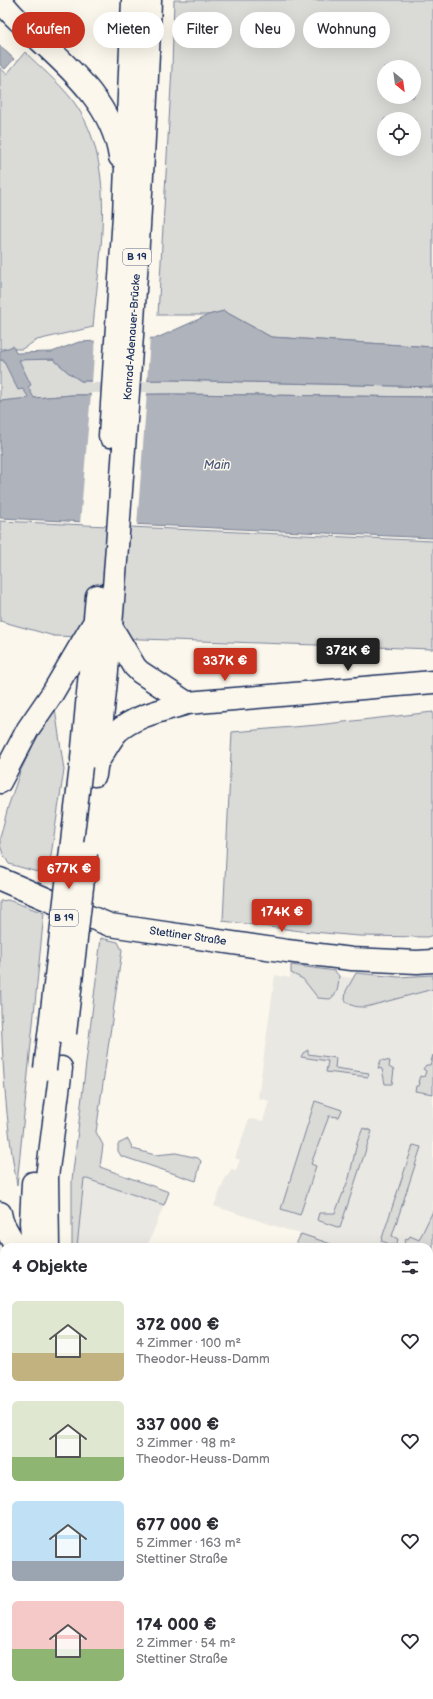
<!DOCTYPE html>
<html lang="de">
<meta charset="utf-8">
<style>
:root{--surface:#fff;--page:#f2f2f3;--text:#2b2b33;--muted:#7c7c81;--accent:#c8321e}
body{margin:0;font-family:"Balsamiq Sans",sans-serif;background:var(--page);color:var(--text);height:100vh;display:flex;flex-direction:column;font-size:15px;white-space:nowrap}
*{box-sizing:border-box;margin:0}
p{font-size:13px;color:var(--muted)}
.icon{flex:none;width:22px;height:22px;fill:none;stroke:currentColor;stroke-width:2;stroke-linecap:round;stroke-linejoin:round}
.map{position:relative;flex:1;overflow:hidden}
.sheet{position:absolute;left:0px;top:1243px;width:433px;height:456px;display:flex;flex-direction:column;background:var(--surface);border-radius:12px 12px 0 0;box-shadow:0 4px 16px #0002}
.sheet>*{flex:none}
.banner{position:absolute;left:12px;top:12px;width:409px;height:36px;display:flex;gap:8px}
.needle{width:26px;rotate:151deg}
.buttons{position:absolute;left:377px;top:60px;display:grid;gap:8px}
.buttons a{display:grid;place-items:center;width:44px;height:44px;border-radius:50%;background:var(--surface);box-shadow:0 4px 16px #0002;font-size:20px}
.price{position:absolute;translate:-50% -34px;padding:0 9px;border-radius:4px;background:var(--accent);color:#fff;font-size:13px;line-height:26px;filter:drop-shadow(0 1px 2px #0008)}
.price::after{content:'';position:absolute;left:50%;top:24px;width:12px;height:9px;margin-left:-6px;background:inherit;clip-path:polygon(0 0,100% 0,50% 100%)}
.price.on{background:#222;color:#fff}
ul{padding:0;list-style:none}
li{display:flex;align-items:center;gap:12px;height:100px;padding:0 12px}
li span{display:grid;place-items:center;flex:none;width:112px;height:80px;border-radius:6px;color:#555}
li>.icon{margin-inline-start:auto}
span .icon{width:48px;height:48px;fill:#fffc;stroke-width:1}
li b{font-size:17px}
h2{display:flex;justify-content:space-between;align-items:center;height:48px;padding:0 12px;font-size:17px}
.tag{padding:0 14px;border-radius:18px;background:var(--surface);box-shadow:0 4px 16px #0002;font-size:14px;line-height:36px}
.tag.on{background:var(--accent);color:#fff}
.map>svg:first-child{display:block}
</style>
<div class="map">
<svg width="433" height="1699" viewBox="0 0 433 1699">
<rect width="100%" height="100%" fill="#fbf7ec"/>
<filter id="ink" filterUnits="userSpaceOnUse"><feTurbulence type="fractalNoise" baseFrequency=".025" numOctaves="2"/><feDisplacementMap in="SourceGraphic" scale="8" xChannelSelector="R" yChannelSelector="G"/><feConvolveMatrix kernelMatrix="1 2 1 2 8 2 1 2 1" color-interpolation-filters="sRGB"/></filter>
<g filter="url(#ink)">
<path fill="#eae8e2" d="M291 965 335 971 339 976 352 978 356 973 399 977 433 975V1211L419 1240 406 1239 403 1247H340L214 1206 226 1176H228L231 1169 236 1170 240 1160 235 1158 249 1119 263 1121 269 1101 258 1098 275 975 290 978Z
M83 1178 164 1205 147 1247H77Z
M432 1259 433 1260V1482L429 1479V1267Z"/>
<path fill="#dadad7" stroke="#7a849a" fill-rule="evenodd" d="M174 0H433V347L271 337 224 311 208 315H158L172 68ZM384 67H414V97H384ZM384 119H414V149H384Z
M25 52C40 67 57 81 70 97 120 159 99 255 93 327L37 340 22 349H0V68L7 74Z
M53 359 69 373 81 381 172 380 433 387V397L171 394 72 395 0 401V360Z
M0 521 433 541V649L54 636 0 621Z
M55 708 64 770 48 875 9 864 3 854 0 845V838L8 807 20 772 44 722Z
M433 712V935L427 937 359 936 301 931 223 921 232 732 317 725Z
M8 900 44 913 17 1185C0 1092 0 995 0 901Z
M101 938 118 942 122 950 96 1132 103 1145 100 1167 169 1192 164 1205 84 1178 77 1247H72V1180Z
M291 965 335 971 339 976C338 986 339 993 330 999L318 998 303 979 291 973Z
M356 973 399 977 433 975V989L366 1007C356 1007 352 1007 345 1000L346 991Z
M308 1050V1054L336 1058 335 1068 369 1073 368 1077 326 1072 328 1061 301 1057 303 1053Z
M433 1055V1094L415 1091 416 1086H419L420 1082H418L420 1076 424 1077 426 1071 423 1069 426 1065H430Z
M381 1060 390 1061 389 1067 394 1070 392 1084H385L382 1069 378 1068Z
M315 1101 342 1110 339 1117 329 1116 311 1164 316 1166 300 1215 281 1209Z
M363 1128 372 1131 340 1228 317 1220 319 1213H335L349 1178 357 1143Z
M128 1139 133 1149 155 1155 176 1153 198 1158 201 1161 196 1181 121 1156 118 1151V1144Z
M413 1145 421 1147 392 1236 398 1239 396 1246 381 1241Z
M433 1211V1259L429 1267V1247H403L406 1238 408 1239 410 1236 419 1240Z
M301 1234 340 1247H304L296 1244Z"/>
<path fill="#afb3bb" stroke="#747e96" d="M0 46 14 59 5 69 0 65Z
M224 311 271 337 433 347V387L172 380 81 381 69 373 53 359 19 360 31 385 28 387 34 398 72 395 171 394 433 397V538L0 518V401L29 398 23 389 18 390 3 360H0V351L13 346 16 353 52 352 79 342 157 338 208 315Z"/>
<path fill="#fbf7ec" d="M150 337 147 382 92 383 95 339Z
M147 392 137 526 80 524 91 393Z"/>
<g fill="none" stroke-linecap="round" stroke-linejoin="round">
<defs>
<path id="secondary" d="M110 625 135 667 140 672 187 703 433 682
M0 879 65 907 110 925 287 951 352 959 417 962 433 961
M0 1359 4 1360
M0 1475 4 1481
M429 1496 433 1498
M429 1527 433 1529
M172 1695 176 1699"/>
<path id="primary" d="M0 0C5 6 9 11 14 16 55 57 111 95 120 157
M110 436 124 215 133 0
M82 759 97 596
M98 761C104 752 110 740 117 732 135 715 165 710 187 703
M95 775C110 667 116 557 124 448 135 299 145 149 150 0
M0 782 28 729 52 694 92 626
M0 1213 2 1222 16 1247
M33 1247 31 1222 33 1183
M48 1247 47 1177 61 1068
M312 1695 316 1699
M331 1695 335 1699"/>
</defs>
<use href="#secondary" stroke="#1b2f5e" stroke-width="25"/>
<use href="#primary" stroke="#1b2f5e" stroke-width="25"/>
<use href="#secondary" stroke="#fbf7ec" stroke-width="22"/>
<use href="#primary" stroke="#fbf7ec" stroke-width="22"/>
<defs>
<path id="rail" d="M0 1338 4 1347
M0 1363 4 1372
M220 1695 224 1699
M235 1695 238 1699"/>
</defs>
<use href="#rail" stroke="#1b2f5e" stroke-width="4.5"/>
<use href="#rail" stroke="#fbf7ec" stroke-width="3" stroke-dasharray="9" stroke-linecap="butt"/>
<defs>
<path id="primary-bridge" d="M65 1033 86 853
M45 1069 81 766"/>
</defs>
<use href="#primary-bridge" stroke="#1b2f5e" stroke-width="25" stroke-linecap="butt"/>
<use href="#primary-bridge" stroke="#fbf7ec" stroke-width="22"/>
</g>
</g>
<g text-anchor="middle" dominant-baseline="central" stroke-width="3" stroke-linejoin="round" paint-order="stroke">
<g fill="#fbf7ec" stroke="#5e6b89" stroke-width="1">
<rect x="123" y="249" width="28" height="16" rx="3"/>
<rect x="50" y="910" width="28" height="16" rx="3"/>
</g>
<g font-size="10" font-weight="bold" fill="#1b2f5e">
<text x="137" y="257">B 19</text>
<text x="64" y="918">B 19</text>
</g>
<g font-size="11" fill="#1b2f5e" stroke="#fbf7ec">
<text transform="translate(132 337) rotate(-86)">Konrad-Adenauer-Brücke</text>
<text transform="translate(188 936) rotate(8)">Stettiner Straße</text>
</g>
<g font-size="12" font-style="italic" fill="#47577a" stroke="#fbf7ec">
<text x="217" y="465">Main</text>
</g>
</g>
</svg>
<div class="buttons">
<a><svg class="needle" viewBox="-14 -14 28 28"><path d="M0-13l5 13h-10z" fill="#e53935"/><path d="M0 13l5-13h-10z" fill="#7c7c81"/></svg></a>
<a><svg class="icon" aria-label="locate" viewBox="0 0 24 24"><circle cx="12" cy="12" r="6"/><path d="M12 2v4M12 18v4M2 12h4M18 12h4"/></svg></a>
</div>
<b class="price on" style="left:348px;top:672px">372K €</b>
<b class="price" style="left:225px;top:682px">337K €</b>
<b class="price" style="left:69px;top:890px">677K €</b>
<b class="price" style="left:282px;top:933px">174K €</b>
<div class="banner">
<a class="tag on">Kaufen</a>
<a class="tag">Mieten</a>
<a class="tag">Filter</a>
<a class="tag">Neu</a>
<a class="tag">Wohnung</a>
</div>
<section class="sheet">
<h2>4 Objekte<svg class="icon" aria-label="filters" viewBox="0 0 24 24"><path d="M4 7h16M4 17h16"/><circle cx="9" cy="7" r="2"/><circle cx="15" cy="17" r="2"/></svg></h2>
<ul>
<li><span style="background:linear-gradient(#dfe7d0 65%,#c2b280 0)"><svg class="icon" aria-label="home" viewBox="0 0 24 24"><path d="M3 11l9-7 9 7M6 9v11h12V9"/></svg></span><div><b>372 000 €</b><p>4 Zimmer · 100 m²</p><p>Theodor-Heuss-Damm</p></div><svg class="icon" aria-label="heart" viewBox="0 0 24 24"><path d="M12 20l-8-8c-3-5 5-10 8-4 3-6 11-1 8 4z"/></svg></li>
<li><span style="background:linear-gradient(#dfe7d0 70%,#8fb573 0)"><svg class="icon" aria-label="home" viewBox="0 0 24 24"><path d="M3 11l9-7 9 7M6 9v11h12V9"/></svg></span><div><b>337 000 €</b><p>3 Zimmer · 98 m²</p><p>Theodor-Heuss-Damm</p></div><svg class="icon" aria-label="heart" viewBox="0 0 24 24"><path d="M12 20l-8-8c-3-5 5-10 8-4 3-6 11-1 8 4z"/></svg></li>
<li><span style="background:linear-gradient(#bfe0f5 75%,#9aa5b1 0)"><svg class="icon" aria-label="home" viewBox="0 0 24 24"><path d="M3 11l9-7 9 7M6 9v11h12V9"/></svg></span><div><b>677 000 €</b><p>5 Zimmer · 163 m²</p><p>Stettiner Straße</p></div><svg class="icon" aria-label="heart" viewBox="0 0 24 24"><path d="M12 20l-8-8c-3-5 5-10 8-4 3-6 11-1 8 4z"/></svg></li>
<li><span style="background:linear-gradient(#f6c9c9 60%,#8fb573 0)"><svg class="icon" aria-label="home" viewBox="0 0 24 24"><path d="M3 11l9-7 9 7M6 9v11h12V9"/></svg></span><div><b>174 000 €</b><p>2 Zimmer · 54 m²</p><p>Stettiner Straße</p></div><svg class="icon" aria-label="heart" viewBox="0 0 24 24"><path d="M12 20l-8-8c-3-5 5-10 8-4 3-6 11-1 8 4z"/></svg></li>
</ul>
</section>
</div>
